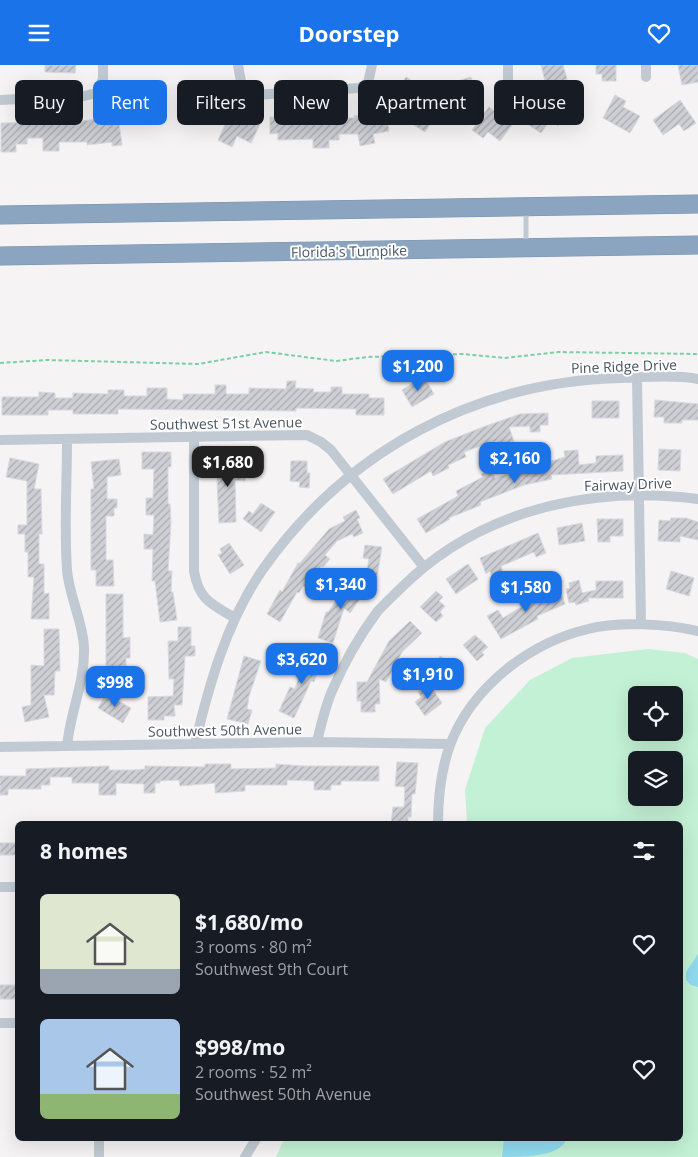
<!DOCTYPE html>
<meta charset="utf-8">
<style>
:root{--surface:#171b24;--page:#242831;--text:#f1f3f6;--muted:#9ea1a6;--accent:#1a73e8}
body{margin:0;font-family:"Open Sans",sans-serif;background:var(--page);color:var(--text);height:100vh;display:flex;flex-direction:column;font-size:19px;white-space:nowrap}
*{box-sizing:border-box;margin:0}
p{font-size:16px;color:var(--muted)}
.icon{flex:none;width:28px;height:28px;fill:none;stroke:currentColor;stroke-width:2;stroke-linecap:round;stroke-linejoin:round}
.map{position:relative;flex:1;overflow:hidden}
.drawer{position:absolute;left:15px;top:756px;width:668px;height:320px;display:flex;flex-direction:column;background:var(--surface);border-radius:8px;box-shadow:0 5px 20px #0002}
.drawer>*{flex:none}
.hud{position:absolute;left:15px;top:15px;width:669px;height:45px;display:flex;gap:10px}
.buttons{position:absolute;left:628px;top:621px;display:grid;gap:10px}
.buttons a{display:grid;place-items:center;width:55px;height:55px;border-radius:8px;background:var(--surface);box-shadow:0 5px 20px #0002;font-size:25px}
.price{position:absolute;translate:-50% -42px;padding:0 11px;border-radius:10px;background:var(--accent);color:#fff;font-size:16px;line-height:32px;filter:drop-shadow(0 1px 2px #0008)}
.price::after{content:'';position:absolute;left:50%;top:30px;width:15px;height:11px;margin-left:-8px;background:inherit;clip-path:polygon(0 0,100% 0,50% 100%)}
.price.active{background:#222;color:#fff}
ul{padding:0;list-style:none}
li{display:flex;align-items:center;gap:15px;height:125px;padding:0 25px}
li span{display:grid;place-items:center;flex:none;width:140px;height:100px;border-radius:8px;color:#555}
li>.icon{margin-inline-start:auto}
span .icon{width:60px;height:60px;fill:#fffc;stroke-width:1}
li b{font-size:21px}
h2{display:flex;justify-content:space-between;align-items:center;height:60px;padding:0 25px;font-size:21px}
.tag{padding:0 18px;border-radius:8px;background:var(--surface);box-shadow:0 5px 20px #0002;font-size:18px;line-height:45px}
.tag.active{background:var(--accent);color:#fff}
header{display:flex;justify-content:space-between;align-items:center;height:65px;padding:0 25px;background:var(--accent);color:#fff;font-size:22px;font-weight:700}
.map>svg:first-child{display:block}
</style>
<header><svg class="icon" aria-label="menu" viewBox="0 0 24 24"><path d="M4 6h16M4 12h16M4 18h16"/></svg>Doorstep<svg class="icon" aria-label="heart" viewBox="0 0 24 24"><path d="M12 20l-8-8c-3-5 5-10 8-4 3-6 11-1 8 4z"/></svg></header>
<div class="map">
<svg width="698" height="1092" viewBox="0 0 698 1092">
<defs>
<pattern id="building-hatch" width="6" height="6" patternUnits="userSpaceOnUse" patternTransform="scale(1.25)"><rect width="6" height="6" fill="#cdcfd5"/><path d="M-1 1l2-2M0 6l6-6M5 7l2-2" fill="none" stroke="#a8abb0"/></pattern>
</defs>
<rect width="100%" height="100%" fill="#f5f3f3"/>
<path fill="#c3f1d5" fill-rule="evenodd" d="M648 584 685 588 698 594V1092H276L284 1074H680V759H467L465 725 485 663 530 615 572 593ZM636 630H674V668H636ZM636 695H674V732H636Z"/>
<path fill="#90daee" d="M698 889V922L691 920 686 915V907Z
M504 1074H565V1077C556 1092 522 1092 502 1092Z"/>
<path fill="url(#building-hatch)" stroke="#d7d9de" d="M45 0H76L75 8 45 7Z
M541 0H563L567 14 561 16 562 20 547 24Z
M596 0H616V16H602V9H596Z
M678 0H698V17L682 20Z
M406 12 423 23 414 37 422 42 420 46 433 54 425 67 409 57 411 53 389 39Z
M471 12 480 40 455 48 450 34 455 33 451 18Z
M135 17 150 21 148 28 155 29 149 55 127 49Z
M209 18 218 47 199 53 195 39 186 41 181 27Z
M615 30 626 36 623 42 640 51 630 68 603 53Z
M542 33 566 49 558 61 550 55 541 68 526 58Z
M680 35 696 58 684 66 679 59 663 70 653 55Z
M489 42 512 60 500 76 488 67 483 73 472 65Z
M232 45 260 59 251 78 237 71 232 82 218 75Z
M385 45 389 66 373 69 375 78 360 81 358 69H339V75H329V83H313V74L278 75V68L270 69V52L355 53 354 51Z
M118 51 122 80 112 81V77L87 80V77H59V86H43V73H27V79H16V87H1V58L75 57Z
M424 312 434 329 412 342 402 325Z
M287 316H296L295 323 314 324 313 327H331V322H342V329H369V333H384V350H356V344L296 343V346L118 344V349H73V345H48V350H2V332H39V327L55 328V333H73V328L108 329V325H124V331H147V323H167V334L183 335V329H215V320H226V329H249V323L286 324Z
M655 335 698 339V355H682V358H664V352H654Z
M592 336H619V353H592Z
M548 348V360H540V367H530V361L509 362 514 376 499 381 498 376 488 378 464 387 466 392 448 400 449 403 433 411 431 406 393 429 383 414 445 377 483 362 520 349Z
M659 384 681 385 680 406 658 405Z
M578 385 579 400 596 398V391L623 390V406L551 410 552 414 524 420 480 437 481 440 449 453 450 454 426 468 417 454 458 431 456 426 483 412 481 409 492 405 495 413 565 392 564 386Z
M142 387H171V402H168V439H170L171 457 168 506H172L171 527H173L177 555 160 557 155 516H152L153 484H144V469L153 470 154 450H146V433H153L154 404H142Z
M221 391H235V401H246L245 416 235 415 236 457 219 458 217 415Z
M10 393 39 399 34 424H41L42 469H39V499H44V529L49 528V554H31L34 512H28V487H25V469H18V460H27V416L6 412Z
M119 394 121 410 107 412V434H117V443H114V451H106V495H113L114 521H96V505H91V424H94L91 397Z
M291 396H307V408H310L309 423 299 422 300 417 290 416Z
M261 438 275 447 261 467 243 454 249 446 253 449Z
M356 445 360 453 357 454 363 468 354 472 352 469 337 476 325 490 330 494 323 502 321 501 309 524 303 521 299 528 297 527 280 557 267 549 280 525 282 527 298 498H300L329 464 345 456 343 452Z
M671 453H686L698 457V475L680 471V477L658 476 659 455 670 456Z
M597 454H623V471H610V477H598Z
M582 458 585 476 559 480 557 463Z
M538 468 546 488 536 492 534 487 501 501 503 508 492 512 490 506 486 509 480 493Z
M229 478 244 500 230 509 218 490 222 488 220 484Z
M365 480 382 482 377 512 366 510 369 494 363 493Z
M468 499 478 514 456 529 446 514Z
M671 506 694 513 689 531 666 524Z
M352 514 367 524 350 548 344 543 333 578 318 573 326 547H328Z
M579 515 582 528 596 525V516H623V533H588L589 536 576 540 575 537 569 538 566 524 570 523 569 518Z
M544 525 546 529 560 525 565 539 537 551 538 554 501 574 487 551 498 545 503 553 521 542 519 537Z
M436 526 443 532 439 536 445 541 440 547 443 551 436 557 420 542Z
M106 529H123V573L130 572V593H126V626L103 627V618H106Z
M410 556 422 568 402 587 386 617 379 614 380 639H375V647H361V636H357V617H367L389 576Z
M178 562H191V581H195V591H185L182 640H174L175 651H164V655H148V632L173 631 174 614H169L168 576H178Z
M44 564H59L60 606H55L54 630H44L49 652 25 657 22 642 31 640V600L44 601Z
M475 570 488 582 482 587 484 590 477 596 463 580Z
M308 586 323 591 314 617 311 616 294 653 279 646 290 622 295 624Z
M244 591 261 596 249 631 247 644 252 645 248 659 227 654Z
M440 591 451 598 454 593 463 598 449 619 430 607Z
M429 619 442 638 425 651 415 637 421 632 418 627Z
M106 629 131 643 123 658 98 643Z
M397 697 418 698 415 729H412L411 752H408V759H391L393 742H404L405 722 395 721Z
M205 699H231V704L276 703V699L303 701H379V716H341V720H331V725H314V716L287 715V720H245V726L215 728V718L180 721 179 715 160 716V718H155V728H144V719L116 718V730H99V718H72V712H50V720H41V724H8V730H0V711H26V704L109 701V705H134L145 704V701L205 702Z
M0 778H18V790H0Z
M0 920H18V934H0Z"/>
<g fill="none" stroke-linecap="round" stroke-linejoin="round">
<defs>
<path id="motorway" d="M0 150 698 139
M0 191 698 180"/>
</defs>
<use href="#motorway" stroke="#7690ad" stroke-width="19"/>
<path stroke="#7ad0a6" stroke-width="2" stroke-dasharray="4 2.5" stroke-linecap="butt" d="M0 298 47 295 198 299 266 287 336 296 368 292 463 289 505 293 558 287 698 289"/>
<path stroke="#c1cad2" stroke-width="5" d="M526 179V145"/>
<path stroke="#c1cad2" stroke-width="10" d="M238 0 242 22 255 30 359 23 368 18 372 0
M646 12V0
M508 16V0
M0 35 84 31 97 28 103 14V0
M637 312 641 559
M194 371V506C199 535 211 539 235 553
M0 375 307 370 321 377 331 385 423 501
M67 375C67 418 64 462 67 505 69 531 83 556 84 583 85 617 70 648 67 681
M317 677C321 660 325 642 332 626 343 600 360 570 377 547 384 539 393 531 401 523 479 445 591 420 698 434
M195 679C209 620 226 559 261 507 345 386 476 316 622 313 647 312 674 310 698 314
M0 682 317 677 450 679
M438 759C438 732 441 705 450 680 472 622 529 578 588 564 619 556 667 559 698 566
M0 822H18
M0 958H18
M99 1074V1092
M245 1092 256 1074"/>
<use href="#motorway" stroke="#8ba5c1" stroke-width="18"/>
</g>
<g text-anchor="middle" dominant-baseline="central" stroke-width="4" stroke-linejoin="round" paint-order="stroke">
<g font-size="14" fill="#4a5661" stroke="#fff">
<text transform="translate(349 186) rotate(-1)">Florida's Turnpike</text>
<text transform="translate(624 301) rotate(-2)">Pine Ridge Drive</text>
<text transform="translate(226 358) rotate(-1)">Southwest 51st Avenue</text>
<text transform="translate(628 419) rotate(-2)">Fairway Drive</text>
<text transform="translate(225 665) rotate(-1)">Southwest 50th Avenue</text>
</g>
</g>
</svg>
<div class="buttons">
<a><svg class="icon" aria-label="locate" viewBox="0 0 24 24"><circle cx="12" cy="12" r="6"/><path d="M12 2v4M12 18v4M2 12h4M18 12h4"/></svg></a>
<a><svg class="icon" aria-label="layers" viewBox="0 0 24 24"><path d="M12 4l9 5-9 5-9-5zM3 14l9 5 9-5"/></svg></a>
</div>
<b class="price" style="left:418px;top:327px">$1,200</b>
<b class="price" style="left:515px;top:419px">$2,160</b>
<b class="price active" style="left:228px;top:423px">$1,680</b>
<b class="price" style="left:341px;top:545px">$1,340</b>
<b class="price" style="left:526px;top:548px">$1,580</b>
<b class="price" style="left:302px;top:620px">$3,620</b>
<b class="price" style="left:428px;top:635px">$1,910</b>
<b class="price" style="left:115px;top:643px">$998</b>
<div class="hud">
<a class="tag">Buy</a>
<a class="tag active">Rent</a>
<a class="tag">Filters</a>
<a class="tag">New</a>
<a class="tag">Apartment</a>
<a class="tag">House</a>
</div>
<section class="drawer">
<h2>8 homes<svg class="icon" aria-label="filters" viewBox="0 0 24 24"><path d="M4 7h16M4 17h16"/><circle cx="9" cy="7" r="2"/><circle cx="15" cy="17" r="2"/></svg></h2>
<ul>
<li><span style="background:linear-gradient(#dfe7d0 75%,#9aa5b1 0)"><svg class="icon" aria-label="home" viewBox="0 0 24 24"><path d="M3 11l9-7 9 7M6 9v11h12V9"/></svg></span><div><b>$1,680/mo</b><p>3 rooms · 80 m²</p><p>Southwest 9th Court</p></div><svg class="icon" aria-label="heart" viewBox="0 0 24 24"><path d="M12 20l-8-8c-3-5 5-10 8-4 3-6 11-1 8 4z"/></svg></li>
<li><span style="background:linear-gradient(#a9c7e8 75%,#8fb573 0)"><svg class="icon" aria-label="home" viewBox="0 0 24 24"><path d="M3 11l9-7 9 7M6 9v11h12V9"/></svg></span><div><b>$998/mo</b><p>2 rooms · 52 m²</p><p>Southwest 50th Avenue</p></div><svg class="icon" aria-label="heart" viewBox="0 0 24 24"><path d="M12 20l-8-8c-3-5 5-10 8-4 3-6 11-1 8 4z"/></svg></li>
</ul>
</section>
</div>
